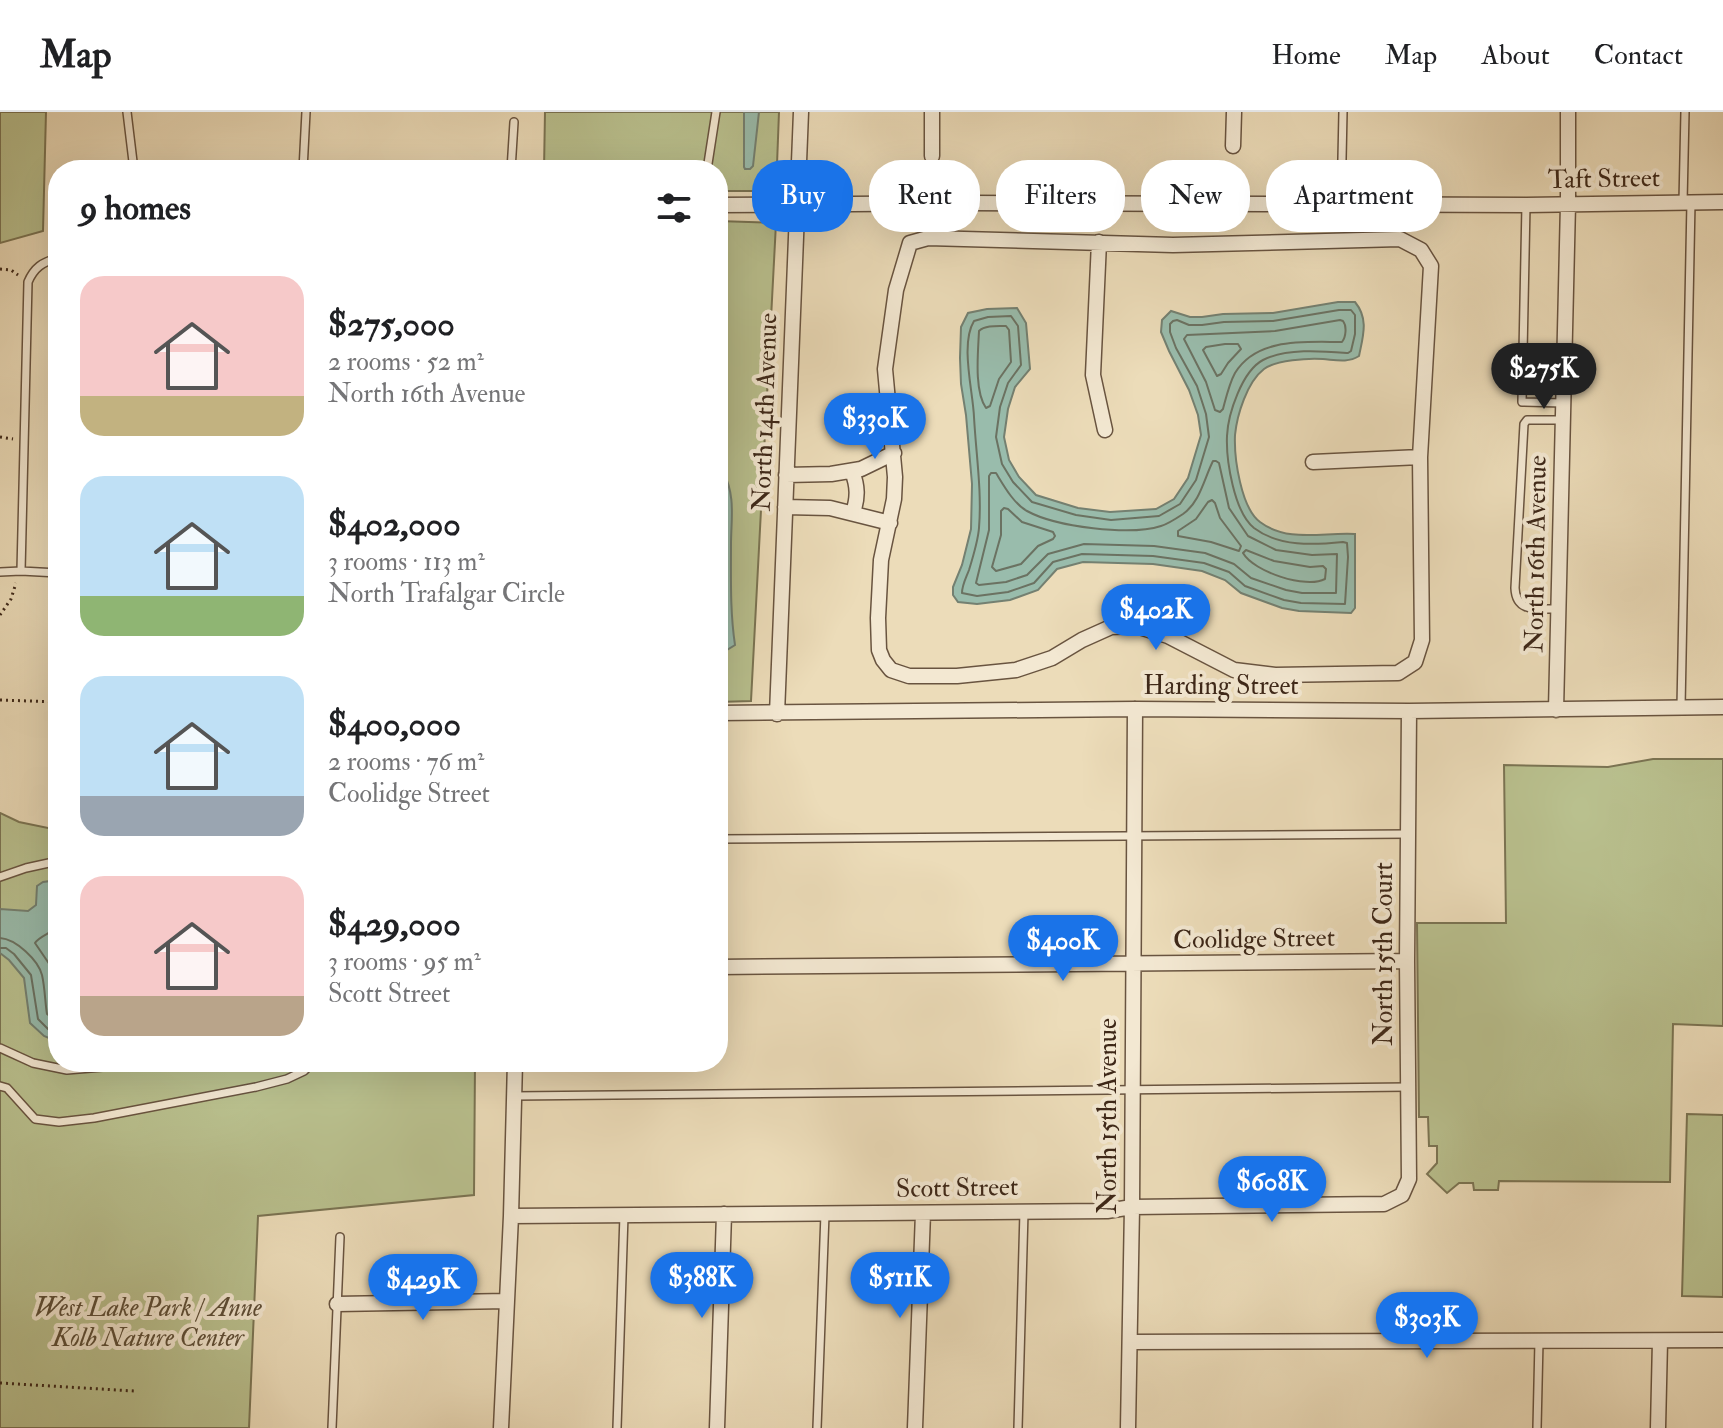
<!DOCTYPE html>
<meta charset="utf-8">
<style>
:root{--surface:#fff;--page:#f2f2f2;--text:#202124;--muted:#757577;--line:#e0e0e0;--accent:#1a73e8}
body{margin:0;font-family:"IM FELL Double Pica",serif;background:var(--page);color:var(--text);height:100vh;display:flex;flex-direction:column;font-size:30px;white-space:nowrap}
*{box-sizing:border-box;margin:0}
p{font-size:26px;color:var(--muted)}
.icon{flex:none;width:44px;height:44px;fill:none;stroke:currentColor;stroke-width:2;stroke-linecap:round;stroke-linejoin:round}
.map{position:relative;flex:1;overflow:hidden}
.side{position:absolute;left:48px;top:48px;width:680px;height:912px;display:flex;flex-direction:column;background:var(--surface);border-radius:32px;box-shadow:0 8px 32px #0002}
.side>*{flex:none}
.hud{position:absolute;left:752px;top:48px;width:760px;height:72px;display:flex;gap:16px}
.price{position:absolute;translate:-50% -68px;padding:0 18px;border-radius:28px;background:var(--accent);color:#fff;font-size:26px;line-height:52px;filter:drop-shadow(0 2px 4px #0008)}
.price::after{content:'';position:absolute;left:50%;top:48px;width:24px;height:18px;margin-left:-12px;background:inherit;clip-path:polygon(0 0,100% 0,50% 100%)}
.price.active{background:#222;color:#fff}
ul{padding:0;list-style:none}
li{display:flex;align-items:center;gap:24px;height:200px;padding:0 32px}
li span{display:grid;place-items:center;flex:none;width:224px;height:160px;border-radius:24px;color:#555}
li>.icon{margin-inline-start:auto}
span .icon{width:96px;height:96px;fill:#fffc;stroke-width:1}
li b{font-size:34px}
h2{display:flex;justify-content:space-between;align-items:center;height:96px;padding:0 32px;font-size:34px}
.chip{padding:0 28px;border-radius:32px;background:var(--surface);box-shadow:0 8px 32px #0002;font-size:28px;line-height:72px}
.chip.active{background:var(--accent);color:#fff}
header{display:flex;align-items:center;gap:48px;box-sizing:border-box;height:112px;padding:0 40px;background:var(--surface);border-bottom:2px solid var(--line)}
header strong{font-size:38px}
nav{display:flex;gap:44px;margin-inline-start:auto;font-size:28px}
.map>svg:first-child{display:block}
</style>
<header>
<strong>Map</strong>
<nav><a>Home</a><a>Map</a><a>About</a><a>Contact</a></nav>
</header>
<div class="map">
<svg width="1723" height="1316" viewBox="0 0 1723 1316">
<rect width="100%" height="100%" fill="#ecdcb9"/>
<filter id="stains"><feTurbulence type="fractalNoise" baseFrequency=".0025" numOctaves="4"/><feColorMatrix values="0 0 0 0 .2 0 0 0 0 .09 0 0 0 0 .02 0 0 0 .5 -.17"/></filter>
<radialGradient id="worn" r=".72"><stop offset=".6" stop-color="#630" stop-opacity="0"/><stop offset="1" stop-color="#630" stop-opacity=".3"/></radialGradient>
<path fill="#b9c08e" stroke="#7b7453" stroke-width="2" d="M0 0H46L43 119 0 131Z
M545 0H779L776 79H718V58H544Z
M718 109 776 111 751 589 718 590Z
M1653 647H1723V914L1673 912 1670 1070 1499 1069 1498 1078H1474L1473 1071H1459L1447 1081 1427 1062 1437 1051V1034H1429L1428 1005H1419L1417 811H1506L1504 653 1608 655Z
M0 701 19 710 58 718V950H475L474 1083 258 1104 249 1316H0Z
M1687 1002 1723 1003V1185L1682 1184Z"/>
<path fill="#99bcac" stroke="#748071" stroke-width="2" d="M744 0H759L753 54 750 57H745L744 55Z
M1338 190H1355C1369 207 1363 224 1359 244 1348 251 1336 248 1323 247 1308 246 1276 248 1264 257 1247 270 1237 303 1235 323 1234 346 1241 396 1260 410 1288 431 1323 420 1355 422V496L1351 501 1299 499 1282 496 1241 481 1225 468 1202 459 1153 452 1083 450 1057 457 1038 478 1010 488 977 492 958 490 953 483V475L962 453 971 417 972 372 966 303 961 272 960 246 961 215 968 201 987 197 1017 196 1026 211 1030 257 1015 275 1008 297 1004 325 1009 348 1019 365 1036 383 1078 396 1110 400 1156 397 1174 387 1188 366 1201 323 1198 303 1189 278 1169 239 1161 220 1162 208 1171 199 1190 205H1202L1223 202 1273 201Z
M723 359C736 385 731 406 731 433 731 466 730 500 735 533L727 538 718 549V360Z
M58 768V930L44 924 30 911 24 866 9 848 0 841V797L28 799 36 793 37 774 43 770Z"/>
<g fill="none" stroke-linecap="round" stroke-linejoin="round">
<path stroke="#6b7262" stroke-width="2" d="M1339 198H1351L1355 203V222L1351 239 1348 241C1322 239 1286 236 1263 248 1242 259 1228 302 1227 324 1226 348 1234 400 1254 416 1279 435 1314 433 1343 430L1347 431 1348 445 1345 492 1301 491 1284 488 1245 474 1229 460 1204 451 1153 444 1082 442 1053 450 1034 471 1008 480 977 484 962 481C962 473 966 466 969 458 973 445 978 429 979 416 982 379 976 342 974 305 973 279 960 232 974 209L988 205 1011 204 1018 214 1021 253 1008 271 1000 295 996 325 1002 352 1013 370 1032 390 1076 403 1111 408 1159 404 1180 392 1196 368 1209 325 1206 302 1197 274 1176 236 1170 220V212L1173 209 1177 208 1189 213H1202L1224 210 1273 209Z
M1340 208 1343 209C1347 214 1346 225 1342 230 1306 230 1257 225 1235 261 1229 272 1226 286 1223 297L1220 300 1215 298 1206 270 1184 227 1187 223 1275 219Z
M1006 214 1009 218 1011 250 999 267 990 294 986 296C974 279 978 241 979 219 985 213 997 214 1006 214Z
M1225 232H1238L1241 237 1228 251 1221 262 1217 264 1203 238 1206 235Z
M1213 349H1216L1219 351 1229 396 1248 424 1276 438 1312 443 1337 442 1336 481H1302L1286 478 1251 466 1234 452 1205 441 1154 434 1084 432 1048 442 1027 463 1006 470 979 473 976 471 989 418V364L991 361H996C1004 374 1014 392 1027 399 1056 415 1130 424 1161 414 1168 412 1177 406 1183 402 1200 390 1204 367 1213 349Z
M718 368C727 389 723 409 723 431 722 462 722 498 726 528L718 537
M1212 388 1215 391 1220 406 1241 434 1239 439 1211 430 1178 424V419L1196 407 1208 390Z
M1004 396 1008 397 1022 410 1053 420 1055 424 1053 427 1038 434 1021 452 996 459 992 455 1001 423V399Z
M1246 438 1274 449 1310 455 1323 454 1326 457 1325 467C1306 477 1254 460 1243 441Z
M58 814C52 821 39 824 35 831L52 856 58 894
M0 826C16 827 38 848 42 863 45 876 45 890 47 902L58 910
M0 836H6L14 842 31 863 38 907 48 917 58 922"/>
<defs>
<path id="lane" d="M127 0 134 58
M303 58 306 0
M511 58 514 10
M707 58 716 0
M1683 90 1685 0
M1341 93 1343 0
M1526 93 1522 290 1563 291
M21 459 58 461
M0 460 21 459 28 170C34 156 42 150 58 146
M1559 497C1539 496 1516 502 1515 476L1524 312 1527 308H1563
M1681 595 1691 90
M718 727 1408 722
M0 765 26 756 58 749
M0 936 33 951 67 958 162 950
M0 974 7 976 35 1007 59 1010 94 1006 256 975 287 967 304 959 313 950
M514 984 1408 975
M332 1316 340 1125
M617 1316 624 1103
M817 1316 825 1102
M1018 1316 1024 1100
M1537 1316 1539 1229"/>
<path id="street" d="M932 0V44
M1233 34 1234 0
M718 93 972 91 1526 93 1723 90
M928 126 1173 133 1400 127 1421 138 1431 154 1420 345 1422 528 1415 550 1398 561 1275 563 1234 558 1168 524 1136 514 1111 515 1082 528 1052 546 1016 558 957 564H909L891 558 883 548 879 538 878 506 881 448 894 387 895 365 885 257 896 178 910 131Z
M1099 130 1093 263 1105 318
M1313 350 1420 345
M852 359C858 375 858 385 853 401
M786 363 831 362 861 357 894 341
M785 395 830 396 890 411
M1556 598 1568 92V0
M718 601 1135 597 1409 599 1723 595
M777 602 801 0
M718 855 1407 849
M511 1104 1107 1099 1132 1095 1384 1092 1402 1083 1409 1067 1407 849 1409 599
M337 1192 507 1189
M1130 1230 1723 1228
M501 1316 511 1104 515 950
M717 1316 724 1102
M915 1316 923 1101
M1128 1316 1132 1095 1135 597
M1658 1316 1660 1229"/>
</defs>
<use href="#lane" stroke="#695440" stroke-width="10"/>
<use href="#street" stroke="#695440" stroke-width="17"/>
<path stroke="#3d2718" stroke-width="3" stroke-dasharray="2 4" stroke-linecap="butt" d="M0 157 11 158 18 163
M0 325 13 327
M0 503 11 487 16 471
M0 588 58 590
M0 1271 134 1279"/>
<use href="#lane" stroke="#f3e8d2" stroke-width="7"/>
<use href="#street" stroke="#f3e8d2" stroke-width="14"/>
</g>
<g text-anchor="middle" dominant-baseline="central" stroke-width="8" stroke-linejoin="round" paint-order="stroke">
<g font-size="26" fill="#3d2718" stroke="#f3e8d2">
<text transform="translate(1604 67) rotate(-1)">Taft Street</text>
<text transform="translate(765 300) rotate(-88)">North 14th Avenue</text>
<text transform="translate(1536 442) rotate(-89)">North 16th Avenue</text>
<text x="1221" y="574">Harding Street</text>
<text transform="translate(1254 827) rotate(-1)">Coolidge Street</text>
<text transform="translate(1384 842) rotate(-90)">North 15th Court</text>
<text transform="translate(1108 1004) rotate(-90)">North 15th Avenue</text>
<text transform="translate(957 1076) rotate(-1)">Scott Street</text>
</g>
<g font-size="26" font-style="italic" fill="#5c4d36" stroke="#f3e8d2">
<text x="148" y="1196">West Lake Park / Anne<tspan x="148" dy="30">Kolb Nature Center</tspan></text>
</g>
</g>
<rect width="100%" height="100%" filter="url(#stains)"/>
<rect width="100%" height="100%" fill="url(#worn)"/>
</svg>
<b class="price active" style="left:1544px;top:299px">$275K</b>
<b class="price" style="left:875px;top:349px">$330K</b>
<b class="price" style="left:1156px;top:540px">$402K</b>
<b class="price" style="left:1063px;top:871px">$400K</b>
<b class="price" style="left:1272px;top:1112px">$608K</b>
<b class="price" style="left:702px;top:1208px">$388K</b>
<b class="price" style="left:900px;top:1208px">$511K</b>
<b class="price" style="left:423px;top:1210px">$429K</b>
<b class="price" style="left:1427px;top:1248px">$303K</b>
<div class="hud">
<a class="chip active">Buy</a>
<a class="chip">Rent</a>
<a class="chip">Filters</a>
<a class="chip">New</a>
<a class="chip">Apartment</a>
</div>
<section class="side">
<h2>9 homes<svg class="icon" aria-label="filters" viewBox="0 0 24 24"><path d="M4 7h16M4 17h16"/><circle cx="9" cy="7" r="2"/><circle cx="15" cy="17" r="2"/></svg></h2>
<ul>
<li><span style="background:linear-gradient(#f6c9c9 75%,#c2b280 0)"><svg class="icon" aria-label="home" viewBox="0 0 24 24"><path d="M3 11l9-7 9 7M6 9v11h12V9"/></svg></span><div><b>$275,000</b><p>2 rooms · 52 m²</p><p>North 16th Avenue</p></div></li>
<li><span style="background:linear-gradient(#bfe0f5 75%,#8fb573 0)"><svg class="icon" aria-label="home" viewBox="0 0 24 24"><path d="M3 11l9-7 9 7M6 9v11h12V9"/></svg></span><div><b>$402,000</b><p>3 rooms · 113 m²</p><p>North Trafalgar Circle</p></div></li>
<li><span style="background:linear-gradient(#bfe0f5 75%,#9aa5b1 0)"><svg class="icon" aria-label="home" viewBox="0 0 24 24"><path d="M3 11l9-7 9 7M6 9v11h12V9"/></svg></span><div><b>$400,000</b><p>2 rooms · 76 m²</p><p>Coolidge Street</p></div></li>
<li><span style="background:linear-gradient(#f6c9c9 75%,#b9a48a 0)"><svg class="icon" aria-label="home" viewBox="0 0 24 24"><path d="M3 11l9-7 9 7M6 9v11h12V9"/></svg></span><div><b>$429,000</b><p>3 rooms · 95 m²</p><p>Scott Street</p></div></li>
</ul>
</section>
</div>
